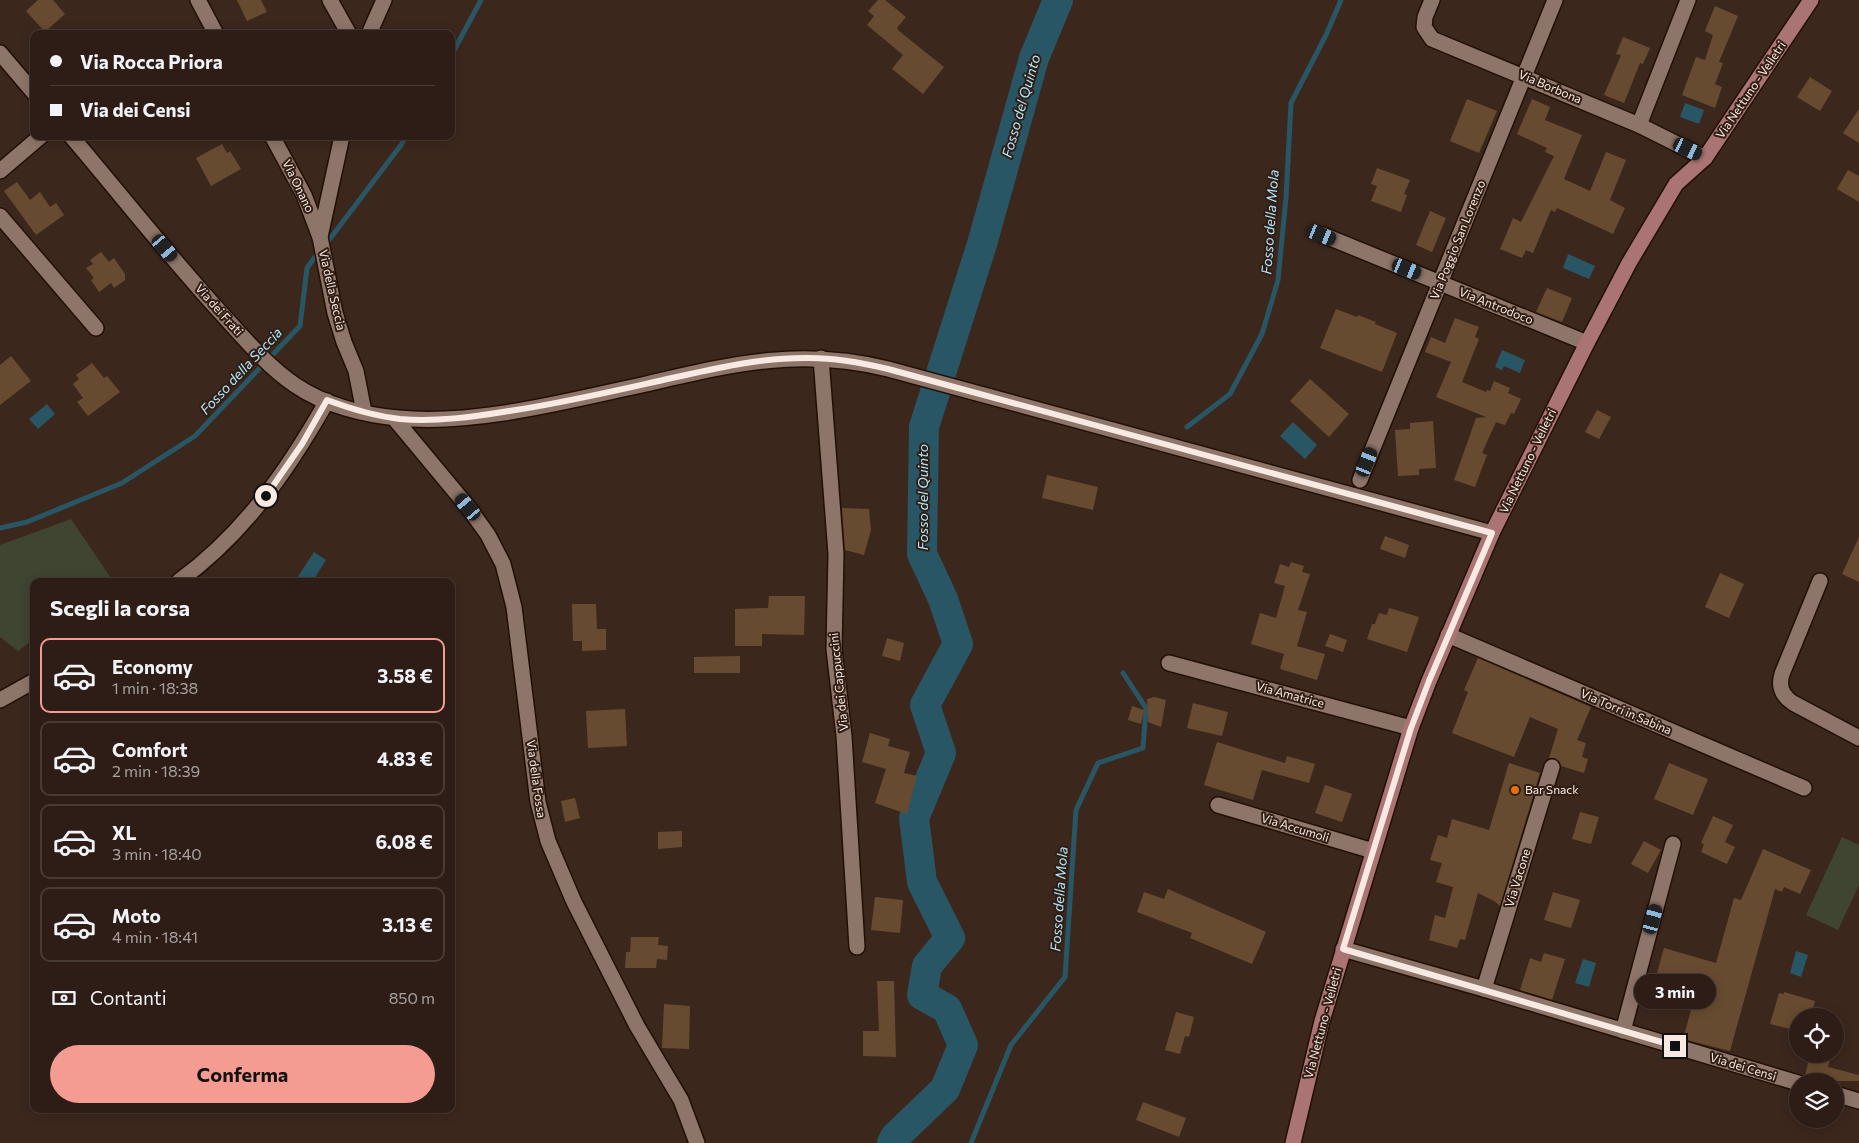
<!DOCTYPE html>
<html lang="it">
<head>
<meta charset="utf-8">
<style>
	body { margin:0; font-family:Commissioner,sans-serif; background:#392a23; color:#f1f3f6; height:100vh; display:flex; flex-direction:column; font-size:19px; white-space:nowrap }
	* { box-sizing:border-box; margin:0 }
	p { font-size:16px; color:#a7a2a1 }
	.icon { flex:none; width:28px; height:28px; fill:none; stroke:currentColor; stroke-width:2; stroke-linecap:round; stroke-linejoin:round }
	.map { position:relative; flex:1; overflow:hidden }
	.details { position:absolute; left:30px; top:578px; width:425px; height:535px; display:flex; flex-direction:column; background:#2d1d16; border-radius:10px; box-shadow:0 2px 12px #0003,0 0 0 1px #483b35 }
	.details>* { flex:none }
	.hud { position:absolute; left:30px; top:30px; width:425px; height:110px; border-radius:10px; box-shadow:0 2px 12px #0003,0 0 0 1px #483b35; display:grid; align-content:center; height:110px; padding:0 20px; background:#2d1d16 }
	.controls { position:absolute; left:1789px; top:1008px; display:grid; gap:10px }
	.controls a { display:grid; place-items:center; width:55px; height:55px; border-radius:50%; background:#2d1d16; box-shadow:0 2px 12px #0003,0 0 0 1px #483b35; font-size:25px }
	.end { position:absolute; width:22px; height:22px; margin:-11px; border:6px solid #f8eae3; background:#111; box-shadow:0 0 0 2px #111 }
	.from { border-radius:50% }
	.bubble { position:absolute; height:35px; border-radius:18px; background:#2d1d16; box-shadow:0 2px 12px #0003,0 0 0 1px #483b35; font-size:16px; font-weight:700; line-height:35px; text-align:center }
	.car { position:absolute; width:15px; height:30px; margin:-15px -8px; border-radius:6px; box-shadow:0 0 4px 1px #0007; background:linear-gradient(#222 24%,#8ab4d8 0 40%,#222 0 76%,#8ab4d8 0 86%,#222 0) }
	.hud b { display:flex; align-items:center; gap:18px; height:48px; font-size:19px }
	.hud b+b { border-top:1px solid #483b35 }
	.hud i { width:12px; height:12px; background:#f1f3f6 }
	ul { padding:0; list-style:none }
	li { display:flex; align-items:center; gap:15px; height:75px; margin:0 10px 8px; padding:0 10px; border:2px solid #483b35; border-radius:10px }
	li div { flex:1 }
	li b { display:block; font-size:19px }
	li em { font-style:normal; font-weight:700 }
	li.selected { border-color:#f59c92 }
	li>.icon { width:45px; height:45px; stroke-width:1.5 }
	h2 { padding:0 20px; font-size:22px; line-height:60px }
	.pay { display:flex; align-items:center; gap:12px; height:55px; padding:0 20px; font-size:19px }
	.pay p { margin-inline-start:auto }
	.primary-button { display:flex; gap:10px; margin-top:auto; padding:10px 20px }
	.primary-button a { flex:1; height:58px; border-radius:30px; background:#f59c92; color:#111; font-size:20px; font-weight:700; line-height:58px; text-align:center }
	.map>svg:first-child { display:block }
	.green { fill:#3f4531 }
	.water { fill:#295664 }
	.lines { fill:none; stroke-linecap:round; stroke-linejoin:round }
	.stream { stroke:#295664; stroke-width:5 }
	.river { stroke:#295664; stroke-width:30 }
	.building { fill:#674b31 }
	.minor-casing { stroke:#220f06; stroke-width:18 }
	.tertiary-casing { stroke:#220f06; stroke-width:18 }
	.secondary-casing { stroke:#220f06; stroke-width:18 }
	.minor { stroke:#8e7569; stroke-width:15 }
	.tertiary { stroke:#8e7569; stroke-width:15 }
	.secondary { stroke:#aa7474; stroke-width:15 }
	.route { stroke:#f8eae3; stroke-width:6 }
	.food-dot { fill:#e8710a; stroke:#311d13; stroke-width:2 }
	.labels { text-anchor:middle; stroke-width:4; stroke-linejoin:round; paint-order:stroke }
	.street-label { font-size:12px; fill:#f8eae3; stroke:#311d13 }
	.poi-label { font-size:12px; fill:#f8eae3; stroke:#311d13; text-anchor:start }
	.water-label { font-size:14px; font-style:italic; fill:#ade9fe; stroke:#311d13 }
</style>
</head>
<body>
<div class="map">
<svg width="1859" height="1143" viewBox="0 0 1859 1143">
	<rect width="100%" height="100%" fill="#3c271d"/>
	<g class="green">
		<polygon points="71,519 113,581 34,581 34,639 18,651 0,637 0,545"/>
		<polygon points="1842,837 1859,845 1859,885 1838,930 1806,915"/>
	</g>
	<g class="water">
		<polygon points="1685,103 1704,110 1699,124 1680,117"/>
		<polygon points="1568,254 1595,266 1589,279 1563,268"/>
		<polygon points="1502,350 1525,360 1520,373 1504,366 1502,370 1495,367"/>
		<polygon points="47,404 55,414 38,429 29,419"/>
		<polygon points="1293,422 1317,445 1305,459 1280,436"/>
		<polygon points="314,552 326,560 313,581 295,581"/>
		<polygon points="1796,951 1808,955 1801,977 1790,973"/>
		<polygon points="1583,959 1596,963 1589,987 1575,983"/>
	</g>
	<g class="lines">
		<g class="stream">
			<polyline points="451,56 481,0"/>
			<polyline points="326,244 401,145 406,136"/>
			<polyline points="1187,427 1230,394 1262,334 1278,280 1286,198 1291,103 1326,35 1341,0"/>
			<polyline points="0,528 27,522 122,483 195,436 300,326 307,268 320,250"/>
			<polyline points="971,1143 1011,1045 1065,977 1076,810 1098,763 1143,748 1146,708 1123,673"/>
		</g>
		<polyline class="river" points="892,1143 895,1137 945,1089 963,1045 947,1009 922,995 927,966 950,938 922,882 914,818 941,753 925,705 958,644 943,599 922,554 924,427 982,244 1034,58 1058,0"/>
	</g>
	<g class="building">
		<polygon points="38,0 53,0 65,14 45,32 26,11"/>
		<polygon points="237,0 261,0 267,12 247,21"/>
		<polygon points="878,0 885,0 906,17 897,28 899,31 944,67 923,94 892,69 903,55 867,25 874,16 868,11"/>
		<polygon points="1715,6 1738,16 1719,62 1723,63 1715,84 1722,87 1715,108 1682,95 1696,57 1705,60 1713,35 1705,31"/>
		<polygon points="1623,37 1650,48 1643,64 1640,63 1624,103 1604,95 1621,55 1616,54"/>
		<polygon points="1810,77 1832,91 1820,111 1797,97"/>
		<polygon points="1467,99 1497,111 1479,153 1450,141"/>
		<polygon points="1532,99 1550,107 1545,120 1582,135 1564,179 1590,191 1606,152 1626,160 1610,200 1625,208 1613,234 1557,208 1555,212 1551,210 1533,253 1526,250 1522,258 1500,249 1513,218 1521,222 1554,156 1545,152 1547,148 1517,134"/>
		<polygon points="1859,109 1859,143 1843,133"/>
		<polygon points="222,144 227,153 230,151 241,169 211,186 196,158"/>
		<polygon points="1377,168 1410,180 1404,194 1407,195 1401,212 1371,201 1377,186 1371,184"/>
		<polygon points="1848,170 1859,176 1859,202 1837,189"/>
		<polygon points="17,182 30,200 40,192 50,207 56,203 64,215 36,235 4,191"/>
		<polygon points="1430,211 1446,218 1432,252 1416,245"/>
		<polygon points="101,252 109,262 114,258 125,274 125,280 114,288 111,283 99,292 91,280 94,278 86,268 93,264 90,260"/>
		<polygon points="1547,288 1572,298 1562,322 1536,312"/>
		<polygon points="1336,309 1357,317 1358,315 1376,322 1375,324 1397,333 1382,372 1320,348"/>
		<polygon points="1455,318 1479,327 1475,337 1479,339 1462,382 1486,392 1487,390 1490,391 1494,381 1510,388 1508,393 1521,399 1514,414 1511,413 1505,425 1496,422 1482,453 1487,455 1475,487 1454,480 1476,418 1486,417 1436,397 1451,362 1425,352 1431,337 1445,343"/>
		<polygon points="11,356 31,381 0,405 0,365"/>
		<polygon points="92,363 104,378 107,376 120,392 88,416 77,402 83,398 73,384 79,379 76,375"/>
		<polygon points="1310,379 1349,414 1329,437 1290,401"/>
		<polygon points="1597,410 1611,417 1599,439 1585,432"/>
		<polygon points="1433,421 1436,468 1419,469 1419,475 1398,476 1395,430 1410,429 1410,423"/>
		<polygon points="1047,475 1098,487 1093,510 1042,498"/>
		<polygon points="842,508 869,509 871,530 864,555 845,550"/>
		<polygon points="1385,536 1409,545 1405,558 1380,549"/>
		<polygon points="1859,537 1859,582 1842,574"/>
		<polygon points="1291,562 1304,566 1302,572 1310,574 1298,610 1307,612 1297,646 1325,654 1317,680 1280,669 1284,654 1251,644 1260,613 1276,618 1285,586 1274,583 1280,564 1289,567"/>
		<polygon points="1720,573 1744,584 1729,618 1705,607"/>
		<polygon points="769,596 805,596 804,635 762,634 762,646 735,646 735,609 768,608"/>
		<polygon points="572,604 596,604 597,629 606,629 606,650 582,651 582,641 573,641"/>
		<polygon points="1389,608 1419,617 1407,652 1367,639 1372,624 1375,624 1379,613 1387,615"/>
		<polygon points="1330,634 1347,640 1343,652 1325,646"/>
		<polygon points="887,638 904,643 900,661 882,656"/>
		<polygon points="740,656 740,673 694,673 694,657"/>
		<polygon points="1478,658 1591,707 1577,740 1586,743 1582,757 1588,759 1584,773 1561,766 1559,761 1555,758 1549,758 1558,729 1530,717 1514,757 1452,733 1468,692 1464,690"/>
		<polygon points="1154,697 1166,700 1161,727 1148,722 1147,699"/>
		<polygon points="1193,703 1228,712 1222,736 1187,728"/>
		<polygon points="1132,706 1144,710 1141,724 1128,720"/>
		<polygon points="625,709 627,746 588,748 586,711"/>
		<polygon points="870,733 890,739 888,746 910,752 904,773 917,776 907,814 875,803 886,769 862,762"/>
		<polygon points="1217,742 1285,763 1287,756 1315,764 1309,783 1262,770 1253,800 1204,785"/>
		<polygon points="1509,763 1540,773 1500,906 1494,901 1478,893 1465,940 1460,939 1457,948 1429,940 1435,915 1445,918 1453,887 1436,882 1442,863 1430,860 1438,835 1447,838 1452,819 1489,830"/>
		<polygon points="1669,763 1708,779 1693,815 1654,799"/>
		<polygon points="1325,785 1352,794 1342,822 1315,813"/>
		<polygon points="575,798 580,818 565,822 561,801"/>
		<polygon points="1580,812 1599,817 1591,844 1572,839"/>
		<polygon points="1713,816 1733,825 1725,842 1735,847 1727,864 1701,852 1704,844 1701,843"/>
		<polygon points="682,831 682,847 658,849 658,832"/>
		<polygon points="1644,841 1661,850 1648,873 1631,864"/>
		<polygon points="1763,849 1811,870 1800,894 1784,887 1782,892 1775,889 1730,1051 1683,1039 1691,1010 1650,998 1664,948 1716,963 1734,898 1741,900"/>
		<polygon points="1168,889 1266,932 1252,964 1190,938 1192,933 1137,912 1144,892 1164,899"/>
		<polygon points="1553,892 1580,900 1571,928 1544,920"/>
		<polygon points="875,897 903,900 900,933 871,930"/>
		<polygon points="631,937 659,937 658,945 668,946 667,960 657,959 656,968 625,968 626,952 630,952"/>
		<polygon points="1544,953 1565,959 1552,1000 1520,990 1530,958 1541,962"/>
		<polygon points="877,981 894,981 896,1057 863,1056 863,1031 879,1031"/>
		<polygon points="1784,992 1815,1001 1811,1016 1798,1016 1798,1031 1770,1024 1779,993 1784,994"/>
		<polygon points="664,1004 690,1006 689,1049 662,1048"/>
		<polygon points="1176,1012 1194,1017 1189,1037 1185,1036 1180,1054 1165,1050"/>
		<polygon points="1810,1054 1830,1059 1828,1067 1859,1075 1859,1081 1824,1081 1805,1076"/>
		<polygon points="1143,1102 1186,1118 1179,1137 1136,1120"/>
	</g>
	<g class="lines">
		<defs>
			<g id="minor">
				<polyline points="198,0 216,34"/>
				<polyline points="330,0 349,34"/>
				<polyline points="1432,0 1425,17 1424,27 1432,39 1639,125 1705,158"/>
				<polyline points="369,34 384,0"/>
				<polyline points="0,53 34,93"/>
				<polyline points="1639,125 1688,0"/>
				<path d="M71 136C121 195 169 256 221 313 244 338 267 366 295 385 324 405 364 415 398 418 475 426 571 400 646 384 732 364 800 347 888 369L1492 533"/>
				<polyline points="272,136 304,195 320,237"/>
				<polyline points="342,136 320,237 335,313 344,342 356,371 364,412"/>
				<polyline points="0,171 41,136"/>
				<polyline points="0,216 96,328"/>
				<polyline points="1323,235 1587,343"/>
				<polyline points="821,358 836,554 834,649 844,736 857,947"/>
				<polyline points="394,418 468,507 488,535 503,564 514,607 538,802 548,841 574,902 637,1026 681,1100 697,1143"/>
				<polyline points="1360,480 1555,0"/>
				<path d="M179 581C244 534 288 470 327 401"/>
				<path d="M1820 581 1782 674C1778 686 1782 696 1793 703L1859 738"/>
				<polyline points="1448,635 1804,788"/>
				<polyline points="1169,663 1411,728"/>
				<polyline points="0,700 34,681"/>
				<polyline points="1218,805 1373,851"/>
				<polyline points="1484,989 1552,767"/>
				<polyline points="1623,1031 1673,844"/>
			</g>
			<g id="tertiary">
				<polyline points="1343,949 1484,989 1798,1083"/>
				<polyline points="1835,1094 1859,1101"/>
			</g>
			<polyline id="secondary" points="1293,1143 1322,1021 1411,728 1429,681 1492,533 1587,343 1629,263 1676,184 1705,158 1811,0"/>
		</defs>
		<use href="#minor" class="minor-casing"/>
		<use href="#tertiary" class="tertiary-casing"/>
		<use href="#secondary" class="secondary-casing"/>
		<use href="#minor" class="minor"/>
		<use href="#tertiary" class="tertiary"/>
		<use href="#secondary" class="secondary"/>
	</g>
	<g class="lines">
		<path class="route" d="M266 496 302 444 327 400C351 409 374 416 400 419 436 422 473 417 509 411 564 403 618 390 672 378 717 368 763 357 810 358 837 358 863 363 888 369L1492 533 1429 681 1411 728 1343 949 1675 1046"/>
	</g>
	<circle class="food-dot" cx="1515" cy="790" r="5"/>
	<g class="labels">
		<g class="street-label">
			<text transform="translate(1550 87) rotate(23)" y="4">Via Borbona</text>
			<text transform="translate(1751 90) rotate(-56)" y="4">Via Nettuno - Velletri</text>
			<text transform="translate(298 186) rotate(64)" y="4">Via Onano</text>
			<text transform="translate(1458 240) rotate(-68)" y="4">Via Poggio San Lorenzo</text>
			<text transform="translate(332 290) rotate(77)" y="4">Via della Seccia</text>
			<text transform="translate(1496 306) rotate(22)" y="4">Via Antrodoco</text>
			<text transform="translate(219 310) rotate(48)" y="4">Via dei Frati</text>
			<text transform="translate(1528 461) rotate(-64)" y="4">Via Nettuno - Velletri</text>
			<text transform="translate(839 682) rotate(-96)" y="4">Via dei Cappuccini</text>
			<text transform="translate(1290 695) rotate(15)" y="4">Via Amatrice</text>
			<text transform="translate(1626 712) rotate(23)" y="4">Via Torri in Sabina</text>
			<text transform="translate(536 779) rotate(82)" y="4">Via della Fossa</text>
			<text transform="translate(1295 828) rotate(17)" y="4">Via Accumoli</text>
			<text transform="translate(1518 878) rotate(-73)" y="4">Via Vacone</text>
			<text transform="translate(1323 1023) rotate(-75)" y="4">Via Nettuno - Velletri</text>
			<text transform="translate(1743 1067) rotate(17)" y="4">Via dei Censi</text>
		</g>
		<g class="poi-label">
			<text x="1525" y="794">Bar Snack</text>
		</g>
		<g class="water-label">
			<text transform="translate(1021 106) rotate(-74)" y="5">Fosso del Quinto</text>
			<text transform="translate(1270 222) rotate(-86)" y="5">Fosso della Mola</text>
			<text transform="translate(241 371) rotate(-47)" y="5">Fosso della Seccia</text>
			<text transform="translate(923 497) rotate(-90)" y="5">Fosso del Quinto</text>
			<text transform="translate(1059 899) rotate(-86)" y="5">Fosso della Mola</text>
		</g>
	</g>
</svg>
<div class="controls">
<a><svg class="icon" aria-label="locate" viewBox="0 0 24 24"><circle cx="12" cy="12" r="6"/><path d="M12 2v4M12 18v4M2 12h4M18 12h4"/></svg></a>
<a><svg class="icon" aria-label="layers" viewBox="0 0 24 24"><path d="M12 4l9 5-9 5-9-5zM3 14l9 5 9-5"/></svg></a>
</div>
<i class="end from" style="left:266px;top:496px"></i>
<i class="end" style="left:1675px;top:1046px"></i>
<div class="bubble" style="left:1634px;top:974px;width:82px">3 min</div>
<i class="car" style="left:1688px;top:149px;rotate:116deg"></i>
<i class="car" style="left:1322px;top:235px;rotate:112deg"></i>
<i class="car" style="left:165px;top:248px;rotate:140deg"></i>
<i class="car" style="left:1407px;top:269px;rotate:112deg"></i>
<i class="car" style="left:1367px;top:462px;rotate:22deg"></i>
<i class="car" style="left:468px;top:507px;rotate:320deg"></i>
<i class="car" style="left:1653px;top:919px;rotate:15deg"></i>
<div class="hud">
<b><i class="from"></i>Via Rocca Priora</b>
<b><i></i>Via dei Censi</b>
</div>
<section class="details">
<h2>Scegli la corsa</h2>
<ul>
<li class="selected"><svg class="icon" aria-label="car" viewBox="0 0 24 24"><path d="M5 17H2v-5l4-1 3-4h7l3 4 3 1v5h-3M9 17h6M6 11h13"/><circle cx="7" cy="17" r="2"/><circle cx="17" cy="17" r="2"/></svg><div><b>Economy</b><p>1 min · 18:38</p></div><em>3.58 €</em></li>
<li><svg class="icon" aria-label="car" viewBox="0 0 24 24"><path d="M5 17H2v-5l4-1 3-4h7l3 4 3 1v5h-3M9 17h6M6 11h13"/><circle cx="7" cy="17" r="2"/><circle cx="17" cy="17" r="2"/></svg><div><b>Comfort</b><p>2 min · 18:39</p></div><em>4.83 €</em></li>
<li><svg class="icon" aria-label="car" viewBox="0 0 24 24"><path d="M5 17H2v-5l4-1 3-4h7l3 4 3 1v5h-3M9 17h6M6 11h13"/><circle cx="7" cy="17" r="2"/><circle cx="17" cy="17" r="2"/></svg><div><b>XL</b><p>3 min · 18:40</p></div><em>6.08 €</em></li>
<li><svg class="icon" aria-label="car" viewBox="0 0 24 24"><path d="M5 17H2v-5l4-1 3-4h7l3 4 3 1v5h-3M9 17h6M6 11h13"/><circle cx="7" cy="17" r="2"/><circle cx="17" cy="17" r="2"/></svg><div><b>Moto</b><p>4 min · 18:41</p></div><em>3.13 €</em></li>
</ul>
<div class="pay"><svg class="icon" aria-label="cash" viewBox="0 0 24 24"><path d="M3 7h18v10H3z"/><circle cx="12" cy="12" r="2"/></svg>Contanti<p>850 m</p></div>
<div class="primary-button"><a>Conferma</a></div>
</section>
</div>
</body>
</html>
